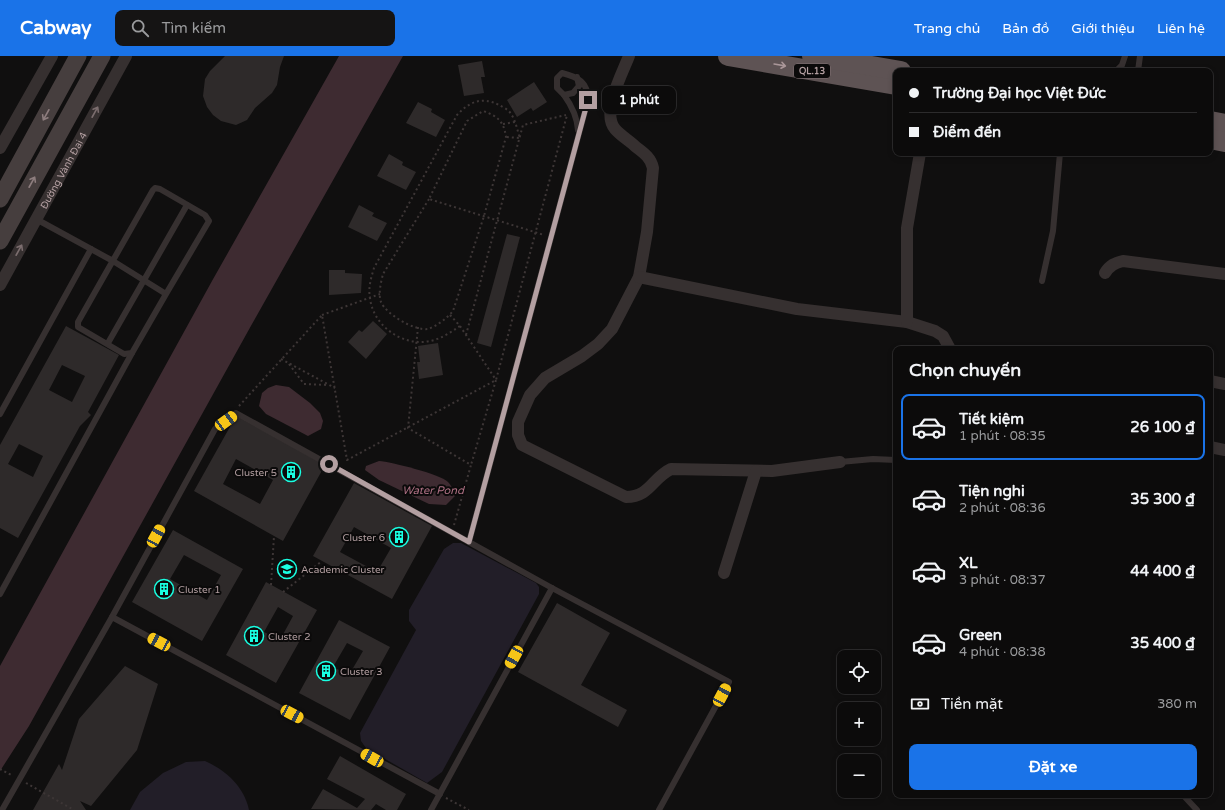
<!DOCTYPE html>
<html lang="vi">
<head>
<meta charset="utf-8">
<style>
	body { margin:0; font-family:"Varela Round",sans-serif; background:#151414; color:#f1f3f6; height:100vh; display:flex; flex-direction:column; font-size:15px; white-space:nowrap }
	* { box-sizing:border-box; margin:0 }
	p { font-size:13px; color:#9a9b9d }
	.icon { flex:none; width:22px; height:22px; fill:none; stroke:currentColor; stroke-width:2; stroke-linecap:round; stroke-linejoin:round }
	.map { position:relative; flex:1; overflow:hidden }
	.side { position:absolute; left:893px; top:290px; width:320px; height:452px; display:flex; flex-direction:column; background:#0c0b0b; border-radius:8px; box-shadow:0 2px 6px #0003,0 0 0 1px #2c2b2c }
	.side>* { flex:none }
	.banner { position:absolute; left:893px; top:12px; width:320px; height:88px; border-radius:8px; box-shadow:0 2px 6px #0003,0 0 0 1px #2c2b2c; display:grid; align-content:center; height:88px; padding:0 16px; background:#0c0b0b }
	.controls { position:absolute; left:837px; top:594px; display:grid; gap:8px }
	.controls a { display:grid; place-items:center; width:44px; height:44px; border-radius:8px; background:#0c0b0b; box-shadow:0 2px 6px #0003,0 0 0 1px #2c2b2c; font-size:20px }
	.end { position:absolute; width:18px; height:18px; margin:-9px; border:5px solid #b39fa1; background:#111; box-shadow:0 0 0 2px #111 }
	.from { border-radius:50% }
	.bubble { position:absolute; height:28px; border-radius:8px; background:#0c0b0b; box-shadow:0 2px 6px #0003,0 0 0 1px #2c2b2c; font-size:13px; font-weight:700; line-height:28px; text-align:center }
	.car { position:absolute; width:12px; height:24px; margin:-12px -6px; border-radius:5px; box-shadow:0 0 3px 1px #0007; background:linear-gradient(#f5c518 24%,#345 0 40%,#f5c518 0 76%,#345 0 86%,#f5c518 0) }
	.banner b { display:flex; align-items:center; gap:14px; height:38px; font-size:15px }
	.banner b+b { border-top:1px solid #2c2b2c }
	.banner i { width:10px; height:10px; background:#f1f3f6 }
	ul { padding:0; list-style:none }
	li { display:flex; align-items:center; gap:12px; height:66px; margin:0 8px 6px; padding:0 8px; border:2px solid transparent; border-radius:8px }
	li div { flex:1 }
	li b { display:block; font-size:15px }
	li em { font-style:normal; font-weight:700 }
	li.selected { border-color:#1a73e8 }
	li>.icon { width:36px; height:36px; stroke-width:1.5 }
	h2 { padding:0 16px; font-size:18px; line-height:48px }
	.pay { display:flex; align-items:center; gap:10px; height:44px; padding:0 16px; font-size:15px }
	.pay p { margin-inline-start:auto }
	.button { display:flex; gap:8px; margin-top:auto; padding:8px 16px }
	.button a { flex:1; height:46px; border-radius:8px; background:#1a73e8; color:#fff; font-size:16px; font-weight:700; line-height:46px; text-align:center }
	header { display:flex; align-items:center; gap:24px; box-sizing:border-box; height:56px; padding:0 20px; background:#1a73e8; color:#fff }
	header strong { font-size:19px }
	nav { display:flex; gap:22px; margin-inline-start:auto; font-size:14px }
	.search { width:280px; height:36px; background:#151414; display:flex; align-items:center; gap:10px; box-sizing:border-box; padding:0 14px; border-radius:8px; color:#9a9b9d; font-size:15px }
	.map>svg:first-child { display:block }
	.green { fill:#221e28 }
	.water { fill:#3e2b31 }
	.building { fill:#2e2a2a; fill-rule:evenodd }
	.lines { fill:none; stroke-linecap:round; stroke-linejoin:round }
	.path { stroke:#3d3636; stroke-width:2; stroke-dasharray:2 3; stroke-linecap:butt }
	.service { stroke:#363030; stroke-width:6 }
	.minor { stroke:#363030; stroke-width:12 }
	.secondary { stroke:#463e3e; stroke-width:17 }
	.trunk { stroke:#5e5354; stroke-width:20 }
	.oneway { stroke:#aa9799 }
	.oneway2 { stroke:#7b6d6e }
	.oneway3 { stroke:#8d7d7e }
	.route { stroke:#b39fa1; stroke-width:5 }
	.labels { text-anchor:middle; stroke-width:4; stroke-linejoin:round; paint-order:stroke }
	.shield { fill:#0b0a0a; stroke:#817274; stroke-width:1 }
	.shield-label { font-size:9px; font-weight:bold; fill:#b39fa1 }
	.street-label { font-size:10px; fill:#b39fa1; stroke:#0b0a0a }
	.poi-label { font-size:10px; fill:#b39fa1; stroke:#0b0a0a; text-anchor:start }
	.water-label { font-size:11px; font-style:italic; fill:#b17286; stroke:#0b0a0a }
</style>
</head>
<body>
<header>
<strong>Cabway</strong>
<div class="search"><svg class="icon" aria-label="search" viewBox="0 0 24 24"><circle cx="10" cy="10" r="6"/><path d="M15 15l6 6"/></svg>Tìm kiếm</div>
<nav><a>Trang chủ</a><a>Bản đồ</a><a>Giới thiệu</a><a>Liên hệ</a></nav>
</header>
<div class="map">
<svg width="1225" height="754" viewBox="0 0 1225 754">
	<rect width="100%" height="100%" fill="#100f0f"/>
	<g class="green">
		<polygon points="453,487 461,487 536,527 539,531 539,538 442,716 427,727 366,692 361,685 360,677 416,574 409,565 409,554 444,493"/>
		<path d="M205 705C225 714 244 730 249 754H130L140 736 163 717 186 706Z"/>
	</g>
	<g class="water">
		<polygon points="339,0 403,0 252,268 29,670 0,715 0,610 212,225"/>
		<polygon points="276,329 289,331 310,347 320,357 323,365 321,373 308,380 266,358 259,350 262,337 268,332"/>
		<path d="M379 405C391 406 440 418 448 426 451 429 454 435 456 439L446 449 429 448 379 424 365 414 366 410Z"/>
	</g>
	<g class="building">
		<polygon points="225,0 284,0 280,11 277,29 272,37 255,52 247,64 236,69 221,65 213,59 207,51 203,40 205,23 210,15"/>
		<polygon points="482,5 485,21 481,21 484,37 464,40 458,9"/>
		<polygon points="534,26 547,46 533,55 531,52 517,61 507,44"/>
		<polygon points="418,46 432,53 431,56 445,64 436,81 406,67"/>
		<polygon points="389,98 403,106 402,109 416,116 406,134 377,120"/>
		<polygon points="359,149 374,157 372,160 387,167 377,185 348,171"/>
		<polygon points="507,178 520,181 491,291 477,287"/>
		<polygon points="329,214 345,214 345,217 362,218 361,237 329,239"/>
		<polygon points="373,265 387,278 366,303 348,286 359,274 362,276"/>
		<path d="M66 270 119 299 88 356 91 359 80 370 18 482 0 472V389ZM62 309 85 320 72 346 49 334ZM19 388 43 400 33 421 8 408Z"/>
		<polygon points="438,287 443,319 419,323 417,306 420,306 418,290"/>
		<path d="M236 360 325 409 283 485 194 435ZM236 403 273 424 260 448 223 428Z"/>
		<path d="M354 427 432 470 392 543 313 500ZM354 471 391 492 377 516 340 496Z"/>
		<path d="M173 474 243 513 202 585 132 546ZM184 499 221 519 207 544 170 523Z"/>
		<path d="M266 526 317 554 276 627 226 599ZM278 551 293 560 280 584 264 576Z"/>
		<polygon points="557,547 610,577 581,629 627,654 618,671 518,616"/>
		<path d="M339 564 390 591 350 664 299 637ZM347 587 363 595 349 619 333 611Z"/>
		<polygon points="125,610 158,628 137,694 91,750 80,745 86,754 33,754 59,708 62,714 79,663"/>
		<polygon points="340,700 406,738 397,754 386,754 376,748 371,754 311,753 323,733 357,752 365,743 327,723"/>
	</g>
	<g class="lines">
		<g class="path">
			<polyline points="503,68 515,66"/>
			<path d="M429 143 383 218C381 226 378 238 381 246 386 258 414 275 428 273 437 270 447 262 453 255L484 160 506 81C504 66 498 60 483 55L467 65 429 143C467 155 506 167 544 179"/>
			<polyline points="322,259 380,238"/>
			<path d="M450 259 460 270C451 276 441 283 430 285 403 291 373 270 370 242 368 232 371 222 374 212L457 59C469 46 482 40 499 49 503 51 509 54 511 58 516 65 517 74 520 82L506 81"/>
			<polyline points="460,270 496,324 471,409"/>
			<polyline points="418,271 408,372 471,409 454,469"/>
			<polyline points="466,279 523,69 566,59"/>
			<polyline points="281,303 335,332"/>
			<polyline points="289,308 304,328 328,329"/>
			<polyline points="239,350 322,259 347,404 496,324 567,59"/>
			<polyline points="271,529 274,480"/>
			<polyline points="283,536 322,505"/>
			<polyline points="0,713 13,720"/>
			<polyline points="26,727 74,754"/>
			<polyline points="446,742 469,754"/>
		</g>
		<g class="service">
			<polyline points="1116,15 1122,9 1125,0"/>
			<polyline points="1138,15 1140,0"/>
			<path d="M564 39C572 50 577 60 578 74"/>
			<polyline points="36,163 113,205 166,238 209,165 205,159 160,133 155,132 153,134 78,266 78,271 124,298 132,297 166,238"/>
			<polyline points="1042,225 1053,175 1060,97"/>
			<polyline points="108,287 187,149"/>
			<polyline points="0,358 91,193"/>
			<polyline points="840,406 873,403 896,404"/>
			<path d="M469 486 588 44C588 26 578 21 562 17L557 22V32L564 39 573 37 579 30 577 21"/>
			<polyline points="0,538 132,297"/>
			<polyline points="112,561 215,373 236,357 552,532 729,626 659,754"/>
			<polyline points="1183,739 1197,754"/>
			<polyline points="2,754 112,561 440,738"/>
			<polyline points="431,754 552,532"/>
		</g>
		<g class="minor">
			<path d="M629 0C622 18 601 57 615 73 621 80 630 85 636 91 644 97 651 102 653 112L647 176 639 221 612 273 598 288 582 300 545 322 530 339 518 366V379L522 389 626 441C650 441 652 422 671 413L772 415 840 406"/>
			<polyline points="0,92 52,0"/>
			<path d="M1105 217C1110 209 1115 207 1123 205L1225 218"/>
			<polyline points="639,221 797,253 907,266 935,275 943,280 950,293"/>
			<path id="s1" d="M0 229 126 0"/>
			<polyline points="907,266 907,172 920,97"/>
			<polyline points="1210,325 1225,328"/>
			<polyline points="1210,391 1225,394"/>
			<polyline points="724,517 756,415"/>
		</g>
		<g class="secondary">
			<polyline points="0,143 78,0"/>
			<polyline points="0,185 102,0"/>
		</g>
		<g class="trunk">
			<polyline points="728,0 896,29"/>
			<polyline points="812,0 901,15"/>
			<polyline points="1210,65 1225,68"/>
			<polyline points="1210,83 1225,86"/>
		</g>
	</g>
	<defs><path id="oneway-shaft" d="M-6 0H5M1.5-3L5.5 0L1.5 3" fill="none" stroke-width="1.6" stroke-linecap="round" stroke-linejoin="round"/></defs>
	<use class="oneway" href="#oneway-shaft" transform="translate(780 9) rotate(10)"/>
	<g class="oneway2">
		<use href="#oneway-shaft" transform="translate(95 56) rotate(-61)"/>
		<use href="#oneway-shaft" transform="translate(19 194) rotate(-61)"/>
	</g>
	<g class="oneway3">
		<use href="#oneway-shaft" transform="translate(46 59) rotate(119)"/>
		<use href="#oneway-shaft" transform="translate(32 126) rotate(-61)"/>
	</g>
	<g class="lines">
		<polyline class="route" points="329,408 469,486 588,44"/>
	</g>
	<defs>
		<symbol id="building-ring" viewBox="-11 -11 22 22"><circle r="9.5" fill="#0b0a0a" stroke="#19ffe2" stroke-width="1.5"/><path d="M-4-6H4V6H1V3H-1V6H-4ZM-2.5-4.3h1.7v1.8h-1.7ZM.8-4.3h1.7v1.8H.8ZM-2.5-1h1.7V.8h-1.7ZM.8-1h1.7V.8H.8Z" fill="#19ffe2"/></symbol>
		<symbol id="university-ring" viewBox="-11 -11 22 22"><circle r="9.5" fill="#0b0a0a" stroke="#19ffe2" stroke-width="1.5"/><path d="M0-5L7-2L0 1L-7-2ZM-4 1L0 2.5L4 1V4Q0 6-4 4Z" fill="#19ffe2"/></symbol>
	</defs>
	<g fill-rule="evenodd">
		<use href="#building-ring" x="280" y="405" width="22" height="22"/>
		<use href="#building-ring" x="388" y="470" width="22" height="22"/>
		<use href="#university-ring" x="276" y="502" width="22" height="22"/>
		<use href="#building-ring" x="153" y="522" width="22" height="22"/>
		<use href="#building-ring" x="243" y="569" width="22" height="22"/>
		<use href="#building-ring" x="315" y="604" width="22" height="22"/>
	</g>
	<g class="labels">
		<rect class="shield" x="794" y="8" width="36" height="14" rx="3"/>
		<g class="shield-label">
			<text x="812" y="18">QL.13</text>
		</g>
		<g class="street-label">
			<text dy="4" stroke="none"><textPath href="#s1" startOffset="131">Đường Vành Đai 4</textPath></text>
		</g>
		<g class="poi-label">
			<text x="277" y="420" text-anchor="end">Cluster 5</text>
			<text x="385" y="485" text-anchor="end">Cluster 6</text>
			<text x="301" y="517">Academic Cluster</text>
			<text x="178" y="537">Cluster 1</text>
			<text x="268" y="584">Cluster 2</text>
			<text x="340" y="619">Cluster 3</text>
		</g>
		<g class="water-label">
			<text x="433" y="438">Water Pond</text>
		</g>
	</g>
</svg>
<div class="controls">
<a><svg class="icon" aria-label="locate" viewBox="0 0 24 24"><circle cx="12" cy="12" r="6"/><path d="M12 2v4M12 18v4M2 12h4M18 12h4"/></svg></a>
<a>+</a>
<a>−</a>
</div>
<i class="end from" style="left:329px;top:408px"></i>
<i class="end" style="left:588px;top:44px"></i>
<div class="bubble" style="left:602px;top:30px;width:74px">1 phút</div>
<i class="car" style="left:226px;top:365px;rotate:54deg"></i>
<i class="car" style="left:156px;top:480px;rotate:29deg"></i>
<i class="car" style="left:159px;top:586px;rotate:298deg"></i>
<i class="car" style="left:514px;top:601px;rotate:209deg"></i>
<i class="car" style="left:722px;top:639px;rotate:28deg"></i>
<i class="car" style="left:292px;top:658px;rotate:118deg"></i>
<i class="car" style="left:372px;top:702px;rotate:299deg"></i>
<div class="banner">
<b><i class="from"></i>Trường Đại học Việt Đức</b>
<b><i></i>Điểm đến</b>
</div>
<section class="side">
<h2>Chọn chuyến</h2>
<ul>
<li class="selected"><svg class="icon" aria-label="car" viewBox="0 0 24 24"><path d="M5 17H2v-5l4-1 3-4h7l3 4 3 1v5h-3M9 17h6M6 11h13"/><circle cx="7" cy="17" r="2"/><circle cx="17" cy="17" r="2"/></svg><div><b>Tiết kiệm</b><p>1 phút · 08:35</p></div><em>26 100 ₫</em></li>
<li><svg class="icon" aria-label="car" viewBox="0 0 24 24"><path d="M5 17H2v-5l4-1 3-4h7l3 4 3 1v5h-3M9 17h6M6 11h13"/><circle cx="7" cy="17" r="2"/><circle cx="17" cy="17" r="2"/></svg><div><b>Tiện nghi</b><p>2 phút · 08:36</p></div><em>35 300 ₫</em></li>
<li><svg class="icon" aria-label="car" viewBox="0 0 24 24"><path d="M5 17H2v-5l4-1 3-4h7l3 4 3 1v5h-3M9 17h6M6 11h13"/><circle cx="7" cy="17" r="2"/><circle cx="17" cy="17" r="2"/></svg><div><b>XL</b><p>3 phút · 08:37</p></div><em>44 400 ₫</em></li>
<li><svg class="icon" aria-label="car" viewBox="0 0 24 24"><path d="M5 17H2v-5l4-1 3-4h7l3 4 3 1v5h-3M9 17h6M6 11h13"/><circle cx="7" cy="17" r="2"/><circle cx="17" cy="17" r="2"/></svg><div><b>Green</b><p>4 phút · 08:38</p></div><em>35 400 ₫</em></li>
</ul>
<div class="pay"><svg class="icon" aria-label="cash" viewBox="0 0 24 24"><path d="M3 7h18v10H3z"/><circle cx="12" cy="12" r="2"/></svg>Tiền mặt<p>380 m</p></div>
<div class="button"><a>Đặt xe</a></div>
</section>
</div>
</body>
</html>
